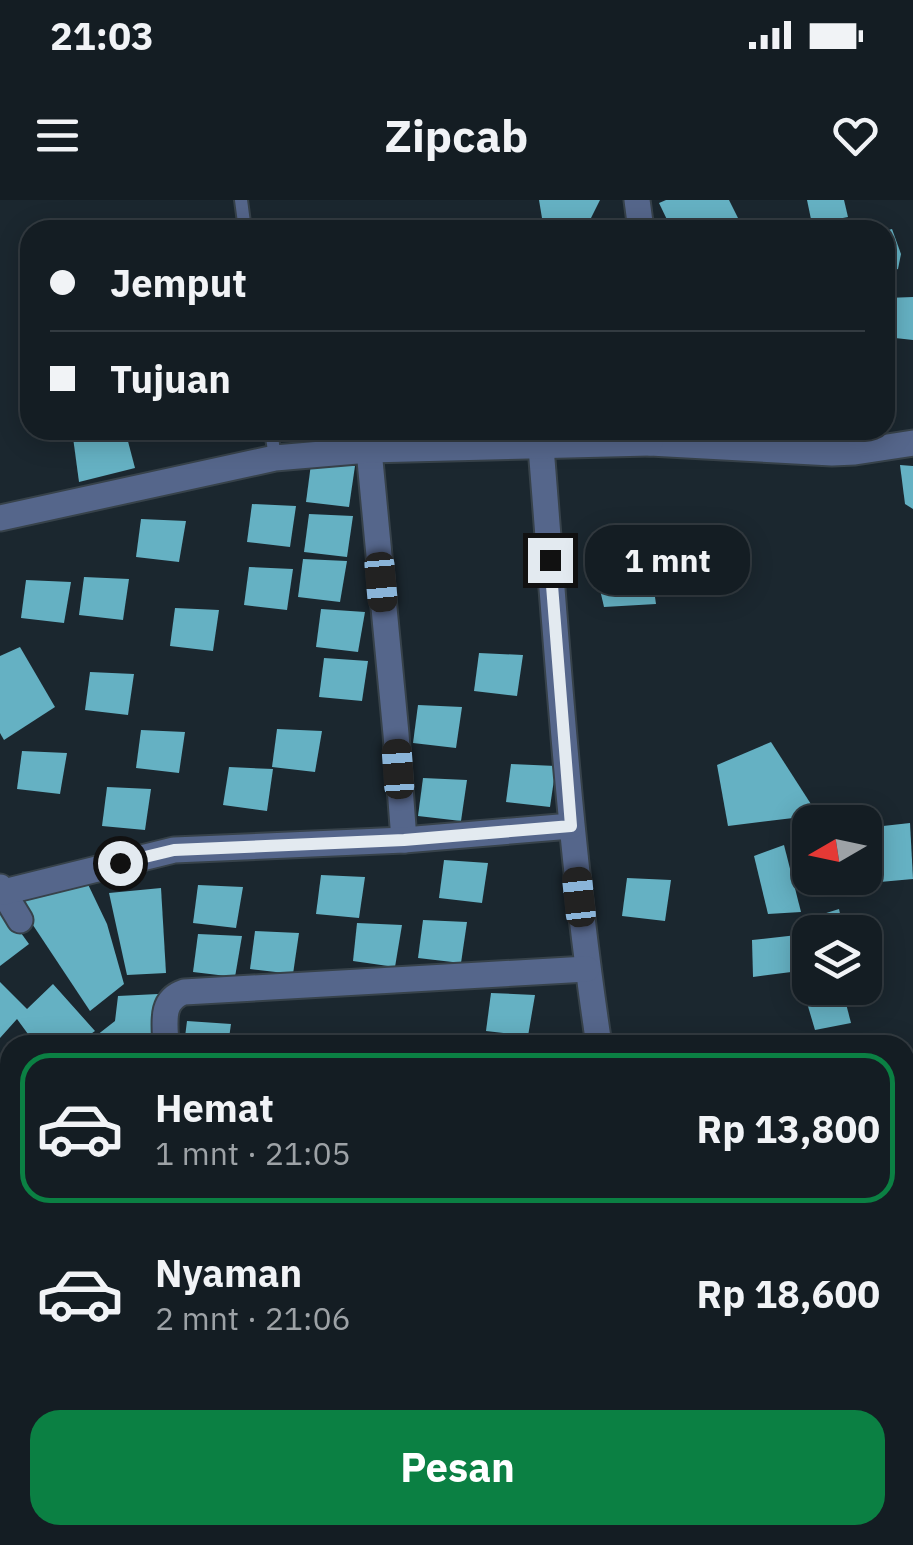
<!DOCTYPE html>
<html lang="id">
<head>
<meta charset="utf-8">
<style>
	body { margin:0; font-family:"IBM Plex Sans",sans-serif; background:#212a30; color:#f1f3f6; height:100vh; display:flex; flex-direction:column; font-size:38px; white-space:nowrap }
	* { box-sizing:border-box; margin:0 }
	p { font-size:32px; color:#9da2a6 }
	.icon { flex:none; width:55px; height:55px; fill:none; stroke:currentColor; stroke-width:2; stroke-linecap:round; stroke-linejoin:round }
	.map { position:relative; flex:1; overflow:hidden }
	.drawer { position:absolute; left:0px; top:835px; width:915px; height:510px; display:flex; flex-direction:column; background:#141d23; border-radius:30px 30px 0 0; box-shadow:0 5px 25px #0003,0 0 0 2px #333b41 }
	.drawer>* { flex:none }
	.guide { position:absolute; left:20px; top:20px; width:875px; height:220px; border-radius:30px; box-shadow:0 5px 25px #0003,0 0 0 2px #333b41; display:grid; align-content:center; height:220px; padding:0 30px; background:#141d23 }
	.needle { width:65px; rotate:261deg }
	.buttons { position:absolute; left:792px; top:605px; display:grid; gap:20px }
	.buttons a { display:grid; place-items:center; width:90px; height:90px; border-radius:20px; background:#141d23; box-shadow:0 5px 25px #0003,0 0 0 2px #333b41; font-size:50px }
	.end { position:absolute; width:45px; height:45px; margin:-22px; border:12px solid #e3eaf0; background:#111; box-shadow:0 0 0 5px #111 }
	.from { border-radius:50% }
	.bubble { position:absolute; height:70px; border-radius:30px; background:#141d23; box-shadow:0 5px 25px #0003,0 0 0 2px #333b41; font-size:32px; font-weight:700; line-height:70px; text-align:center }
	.car { position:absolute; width:30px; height:60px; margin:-30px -15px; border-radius:12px; box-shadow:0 0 8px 2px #0007; background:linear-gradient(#222 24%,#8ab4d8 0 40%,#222 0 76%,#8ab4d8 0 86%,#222 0) }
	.guide b { display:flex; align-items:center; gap:35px; height:95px; font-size:38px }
	.guide b+b { border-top:2px solid #333b41 }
	.guide i { width:25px; height:25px; background:#f1f3f6 }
	ul { padding:18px 0 0; list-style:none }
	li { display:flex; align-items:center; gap:30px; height:150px; margin:0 20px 15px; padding:0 10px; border:5px solid transparent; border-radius:30px }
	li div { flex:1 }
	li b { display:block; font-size:38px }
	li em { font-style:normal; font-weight:700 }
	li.selected { border-color:#0b8043 }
	li>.icon { width:90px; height:90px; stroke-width:1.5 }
	.action { display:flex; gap:20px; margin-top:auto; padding:20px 30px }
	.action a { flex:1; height:115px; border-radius:30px; background:#0b8043; color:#fff; font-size:40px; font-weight:700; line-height:115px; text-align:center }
	.status { display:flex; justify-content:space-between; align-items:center; height:70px; padding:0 50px; background:#141d23; direction:ltr }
	.status svg { height:28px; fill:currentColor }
	header { display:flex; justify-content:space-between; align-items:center; height:130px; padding:0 30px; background:#141d23; font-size:45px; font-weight:700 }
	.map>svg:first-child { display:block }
	.building { fill:#65b1c3 }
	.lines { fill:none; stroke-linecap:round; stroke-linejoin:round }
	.service-casing { stroke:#37424a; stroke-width:16 }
	.minor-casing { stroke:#37424a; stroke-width:29 }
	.path { stroke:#838d94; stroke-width:5; stroke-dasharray:10 5; stroke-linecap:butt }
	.service { stroke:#55668b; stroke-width:12 }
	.minor { stroke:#55668b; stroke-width:25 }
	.route { stroke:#e3eaf0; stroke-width:12 }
</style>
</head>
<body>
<div class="status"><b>21:03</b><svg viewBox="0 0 49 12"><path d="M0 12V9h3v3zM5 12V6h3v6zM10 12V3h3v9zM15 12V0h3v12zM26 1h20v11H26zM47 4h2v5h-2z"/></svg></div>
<header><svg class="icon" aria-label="menu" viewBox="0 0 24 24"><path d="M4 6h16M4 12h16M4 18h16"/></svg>Zipcab<svg class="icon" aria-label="heart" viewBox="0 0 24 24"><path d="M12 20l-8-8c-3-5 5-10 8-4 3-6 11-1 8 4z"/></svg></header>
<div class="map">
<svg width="913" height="1345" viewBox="0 0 913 1345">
	<rect width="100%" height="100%" fill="#1b272f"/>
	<g class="building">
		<polygon points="539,0 600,0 585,30 544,30"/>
		<polygon points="666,0 729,0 740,22 723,30 672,30 659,3"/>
		<polygon points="807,0 844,0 848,17 812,24"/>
		<polygon points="892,29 901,54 898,69 885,73 885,31"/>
		<polygon points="913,97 913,140 895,138 886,98"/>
		<polygon points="72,230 125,230 135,268 79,282"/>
		<polygon points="845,230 872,230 872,231 847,238"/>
		<polygon points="311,264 355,266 349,307 306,302"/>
		<polygon points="900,265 913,266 913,309 905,304"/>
		<polygon points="252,304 296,306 290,347 247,342"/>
		<polygon points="309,314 353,316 347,357 304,352"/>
		<polygon points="141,319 186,321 179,362 136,357"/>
		<polygon points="303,359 347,361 340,402 298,397"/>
		<polygon points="650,362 656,404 604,407 595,368"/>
		<polygon points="249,367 293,369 287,410 244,405"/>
		<polygon points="84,377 129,379 123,420 79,415"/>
		<polygon points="26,380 71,382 64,423 21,418"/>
		<polygon points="175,408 219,410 213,451 170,446"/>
		<polygon points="321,409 365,412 358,452 316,447"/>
		<polygon points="20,447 55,507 4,540 0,533 0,456"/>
		<polygon points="479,453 523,455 517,496 474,491"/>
		<polygon points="324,458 368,461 362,501 319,497"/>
		<polygon points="90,472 134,474 128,515 85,510"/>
		<polygon points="418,505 462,507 456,548 413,543"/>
		<polygon points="277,529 322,531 315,572 272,567"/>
		<polygon points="141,530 185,532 179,573 136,568"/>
		<polygon points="771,542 818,615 728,626 717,565"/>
		<polygon points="22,551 67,553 60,594 17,589"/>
		<polygon points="511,564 556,566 550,607 506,602"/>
		<polygon points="229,567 273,569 267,611 223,605"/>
		<polygon points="423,578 467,580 461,621 418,616"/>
		<polygon points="107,587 151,589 145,630 102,626"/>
		<polygon points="910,623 913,679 869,683 865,628"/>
		<polygon points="784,645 801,712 768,714 754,656"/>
		<polygon points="444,660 488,663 482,703 439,698"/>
		<polygon points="321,675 365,677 359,718 316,714"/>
		<polygon points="84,676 107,724 124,784 90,811 15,698"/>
		<polygon points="627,678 671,680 665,721 622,716"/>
		<polygon points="814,678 841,678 844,691 816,688"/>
		<polygon points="198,685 243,687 236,728 193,723"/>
		<polygon points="161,688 166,773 127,775 109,693"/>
		<polygon points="839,709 844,732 810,732 810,744 808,744 804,720"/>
		<polygon points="5,711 29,744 0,766 0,715"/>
		<polygon points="423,720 467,722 461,763 418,758"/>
		<polygon points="357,723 402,725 395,767 353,761"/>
		<polygon points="255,731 299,733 293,774 250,769"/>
		<polygon points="198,734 242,736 235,777 193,772"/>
		<polygon points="797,735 799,771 753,777 752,740"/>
		<polygon points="0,782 27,809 53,784 95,831 75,845 36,845 17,819 0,838"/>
		<polygon points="842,788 851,823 815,830 807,803"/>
		<polygon points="491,793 535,795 528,836 486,831"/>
		<polygon points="158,794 160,845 95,845 92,839 115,821 118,796"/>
		<polygon points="187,821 231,824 228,845 184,845"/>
		<polygon points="693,835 695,845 638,845 638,841"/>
		<polygon points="10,1054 10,1113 0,1115 0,1056"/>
		<polygon points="24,1335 117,1335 118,1341 85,1345 25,1345"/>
		<polygon points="847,1335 892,1335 893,1340 865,1345 849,1345"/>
	</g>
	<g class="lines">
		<defs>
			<g id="service">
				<polyline points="241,0 245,30"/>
				<polyline points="271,230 275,258"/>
			</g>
			<g id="minor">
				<polyline points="637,0 641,30"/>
				<polyline points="650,243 832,253 855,252 913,243"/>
				<path d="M541 247C557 446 569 647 599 845"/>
				<polyline points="369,250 396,534 404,640"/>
				<polyline points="0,318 275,258 369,250 650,243 651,230"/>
				<polyline points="0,687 20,720"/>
				<polyline points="4,692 174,650 404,640 571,626"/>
				<path d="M166 845C165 823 160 800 184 792L587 769"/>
				<polyline points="905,899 913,898"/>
				<polyline points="0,1259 10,1256"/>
				<polyline points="674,1335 676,1345"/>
			</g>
		</defs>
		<use href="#service" class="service-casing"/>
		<use href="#minor" class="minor-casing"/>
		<polyline class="path" points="0,928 10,944"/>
		<use href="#service" class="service"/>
		<use href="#minor" class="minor"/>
	</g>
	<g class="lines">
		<polyline class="route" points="120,663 174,650 404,640 571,626 550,360"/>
	</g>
</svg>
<div class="buttons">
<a><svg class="needle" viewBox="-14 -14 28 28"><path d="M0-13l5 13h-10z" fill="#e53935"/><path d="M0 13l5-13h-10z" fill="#9da2a6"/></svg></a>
<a><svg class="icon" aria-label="layers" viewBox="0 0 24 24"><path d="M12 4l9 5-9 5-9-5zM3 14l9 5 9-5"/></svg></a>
</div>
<i class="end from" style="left:120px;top:663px"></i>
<i class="end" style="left:550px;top:360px"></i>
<div class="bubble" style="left:585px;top:325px;width:165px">1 mnt</div>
<i class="car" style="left:381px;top:382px;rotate:175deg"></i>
<i class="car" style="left:398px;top:569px;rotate:356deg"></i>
<i class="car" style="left:579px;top:697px;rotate:354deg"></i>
<div class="guide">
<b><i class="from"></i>Jemput</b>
<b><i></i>Tujuan</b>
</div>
<section class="drawer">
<ul>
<li class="selected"><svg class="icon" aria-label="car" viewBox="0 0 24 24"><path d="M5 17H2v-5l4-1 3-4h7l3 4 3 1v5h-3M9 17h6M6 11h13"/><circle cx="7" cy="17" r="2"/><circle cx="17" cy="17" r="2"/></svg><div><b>Hemat</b><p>1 mnt · 21:05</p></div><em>Rp 13,800</em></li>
<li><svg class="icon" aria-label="car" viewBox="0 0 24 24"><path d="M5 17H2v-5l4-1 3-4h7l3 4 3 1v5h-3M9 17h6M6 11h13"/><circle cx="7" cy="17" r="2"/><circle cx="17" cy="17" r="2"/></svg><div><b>Nyaman</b><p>2 mnt · 21:06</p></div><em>Rp 18,600</em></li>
</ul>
<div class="action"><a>Pesan</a></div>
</section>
</div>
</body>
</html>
